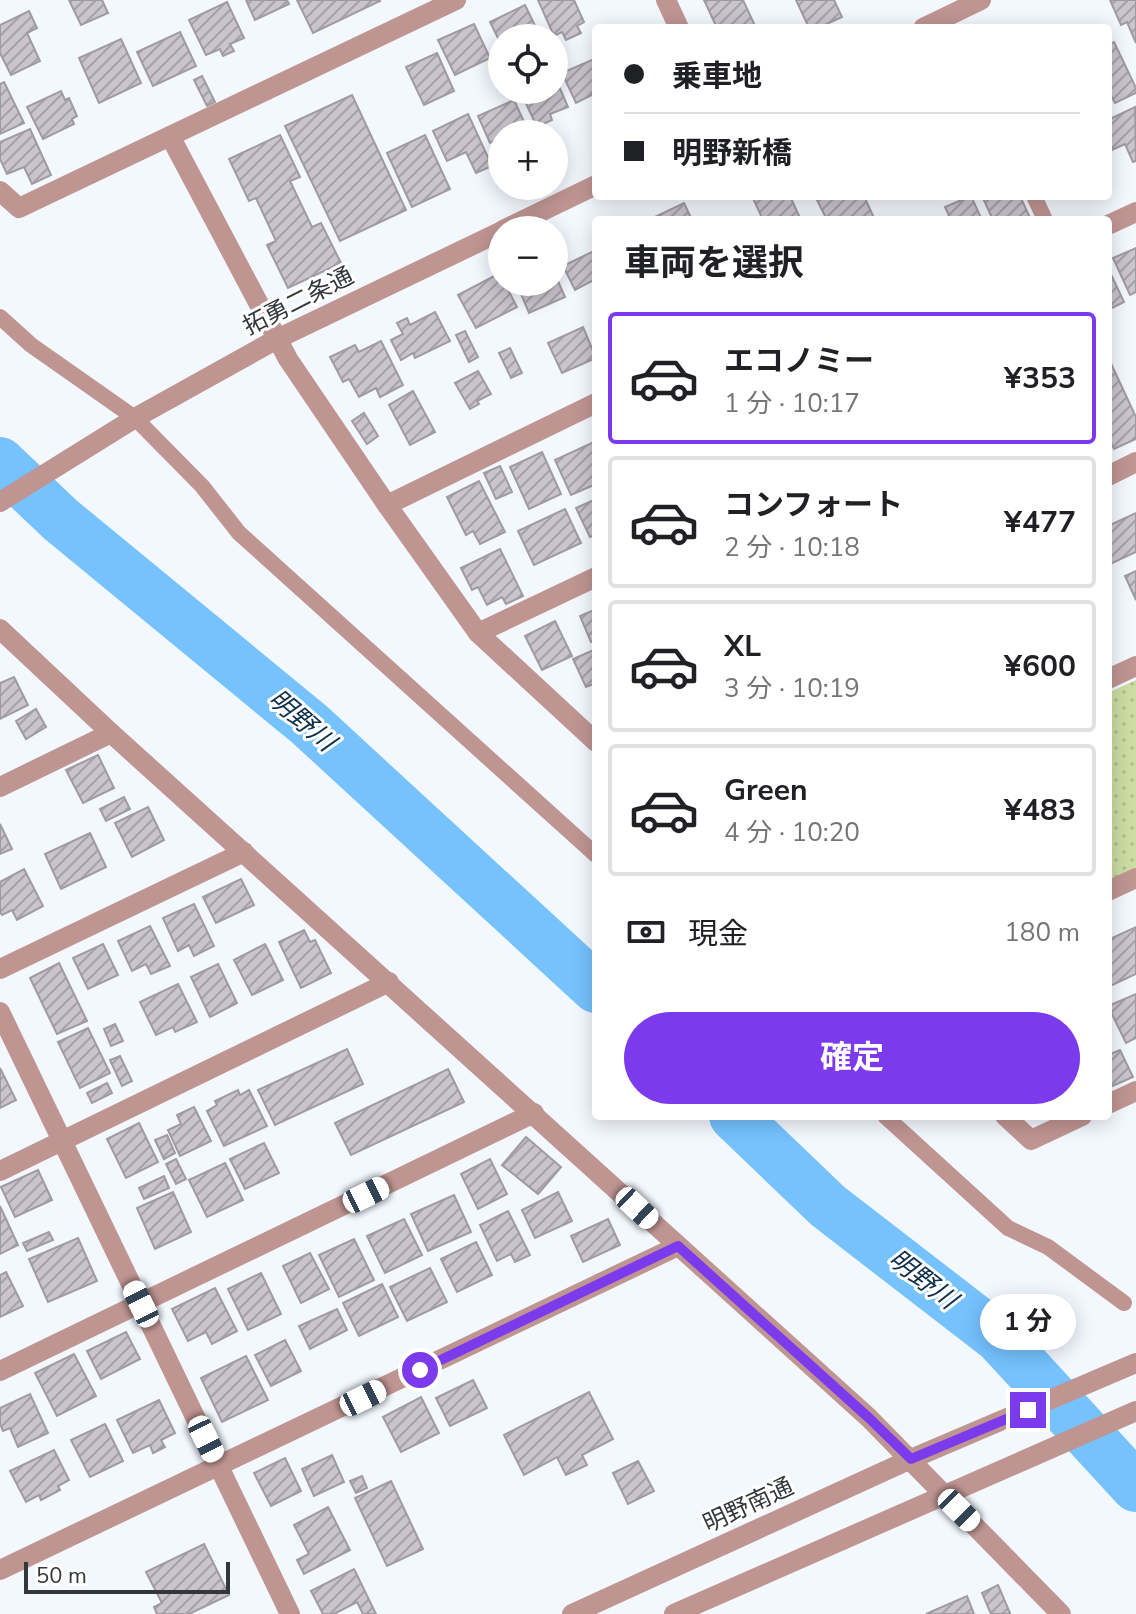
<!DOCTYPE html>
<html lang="ja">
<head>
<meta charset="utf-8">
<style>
	body { margin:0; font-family:"Nunito Sans","Noto Sans JP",sans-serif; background:#f2f2f2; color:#202124; height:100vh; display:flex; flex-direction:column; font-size:30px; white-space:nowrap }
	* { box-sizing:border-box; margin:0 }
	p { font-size:26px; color:#757577 }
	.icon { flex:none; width:44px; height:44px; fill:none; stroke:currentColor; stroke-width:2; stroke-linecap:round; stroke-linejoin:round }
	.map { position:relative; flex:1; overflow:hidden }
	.side { position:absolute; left:592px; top:216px; width:520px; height:904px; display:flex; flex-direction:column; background:#fff; border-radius:8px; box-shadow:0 4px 20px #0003 }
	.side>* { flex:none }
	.banner { position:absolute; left:592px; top:24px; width:520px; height:176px; border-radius:8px; box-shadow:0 4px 20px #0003; display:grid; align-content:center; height:176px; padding:0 32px; background:#fff }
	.tools { position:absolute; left:488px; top:24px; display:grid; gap:16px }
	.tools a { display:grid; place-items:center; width:80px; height:80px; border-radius:50%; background:#fff; box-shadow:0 4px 20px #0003; font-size:40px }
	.scale { position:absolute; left:24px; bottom:20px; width:206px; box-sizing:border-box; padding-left:8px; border:4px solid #34373a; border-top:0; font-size:22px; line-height:28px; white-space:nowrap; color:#34373a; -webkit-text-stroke:6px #fff; paint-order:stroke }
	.end { position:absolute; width:36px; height:36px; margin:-18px; border:10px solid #7c3aed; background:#fff; box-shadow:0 0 0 4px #fff }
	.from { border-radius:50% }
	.bubble { position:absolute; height:56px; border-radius:28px; background:#fff; box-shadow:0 4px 20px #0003; font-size:26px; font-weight:700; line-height:56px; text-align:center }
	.car { position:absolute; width:24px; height:48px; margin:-24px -12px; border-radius:10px; box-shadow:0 0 6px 2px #0007; background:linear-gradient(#fff 24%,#345 0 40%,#fff 0 76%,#345 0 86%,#fff 0) }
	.banner b { display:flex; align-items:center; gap:28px; height:76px; font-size:30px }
	.banner b+b { border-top:2px solid #e0e0e0 }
	.banner i { width:20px; height:20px; background:#202124 }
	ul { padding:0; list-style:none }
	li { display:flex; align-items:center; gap:24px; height:132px; margin:0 16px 12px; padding:0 16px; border:4px solid #e0e0e0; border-radius:8px }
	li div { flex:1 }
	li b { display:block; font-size:30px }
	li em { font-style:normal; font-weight:700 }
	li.selected { border-color:#7c3aed }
	li>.icon { width:72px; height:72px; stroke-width:1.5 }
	h2 { padding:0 32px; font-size:36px; line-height:96px }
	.pay { display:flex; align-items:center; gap:20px; height:88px; padding:0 32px; font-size:30px }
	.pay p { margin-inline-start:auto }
	.primary-button { display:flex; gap:16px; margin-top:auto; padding:16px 32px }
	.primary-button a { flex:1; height:92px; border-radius:48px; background:#7c3aed; color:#fff; font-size:32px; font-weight:700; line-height:92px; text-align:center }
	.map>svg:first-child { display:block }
	.park { fill:url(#park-dots) }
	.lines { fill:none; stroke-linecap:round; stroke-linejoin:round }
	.river { stroke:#75c2fe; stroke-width:50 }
	.building { fill:url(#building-hatch); stroke:#a09aa2; stroke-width:2 }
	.service { stroke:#bf9592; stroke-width:16 }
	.minor { stroke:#bf9592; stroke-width:20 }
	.tertiary { stroke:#bf9592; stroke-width:20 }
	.route { stroke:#7c3aed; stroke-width:10 }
	.labels { text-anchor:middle; stroke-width:6; stroke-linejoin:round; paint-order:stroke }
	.street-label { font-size:24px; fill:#34373a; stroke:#fff }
	.water-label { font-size:26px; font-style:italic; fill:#103149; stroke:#fff }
</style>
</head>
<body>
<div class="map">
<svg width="1136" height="1614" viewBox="0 0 1136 1614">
	<defs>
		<pattern id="park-dots" width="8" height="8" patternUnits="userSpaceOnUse" patternTransform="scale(2)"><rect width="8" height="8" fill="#cbdda2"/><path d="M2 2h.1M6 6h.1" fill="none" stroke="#afbe8c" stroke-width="1.8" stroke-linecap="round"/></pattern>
		<pattern id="building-hatch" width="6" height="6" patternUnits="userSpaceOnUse" patternTransform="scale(2)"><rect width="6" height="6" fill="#cac5cd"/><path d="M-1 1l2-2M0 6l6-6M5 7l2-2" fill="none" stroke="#a5a1a7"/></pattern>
	</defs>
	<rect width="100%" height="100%" fill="#f3f8fe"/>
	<polygon class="park" points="1136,680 1136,868 1108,881 1108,693"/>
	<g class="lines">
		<g class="river">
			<polyline points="0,462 61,520 309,724 596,988"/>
			<polyline points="734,1116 828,1206 999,1338 1136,1487"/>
		</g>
	</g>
	<g class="building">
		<polygon points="69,0 102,0 108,13 81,25"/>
		<polygon points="246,0 287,0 289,4 255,20"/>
		<polygon points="297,0 379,0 380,1 313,33"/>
		<polygon points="538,0 574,0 584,22 577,26 581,33 566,40 562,32 554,36"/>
		<polygon points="704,0 743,0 756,28 717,28"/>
		<polygon points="796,0 834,0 842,17 818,28 809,28"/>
		<polygon points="1110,0 1136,0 1136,43 1127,22 1121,25"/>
		<polygon points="227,2 244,38 230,44 234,51 223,56 220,49 206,55 189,20"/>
		<polygon points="525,5 541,38 502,38 502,46 490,22"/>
		<polygon points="29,11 37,28 27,33 40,61 11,75 0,53 0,25"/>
		<polygon points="474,24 490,58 455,75 438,40"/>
		<polygon points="180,32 196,66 153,86 137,52"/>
		<polygon points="121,39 141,83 99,103 79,58"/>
		<polygon points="1114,42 1136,88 1136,93 1115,103 1108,90 1108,45"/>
		<polygon points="437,53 454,91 424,105 406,67"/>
		<polygon points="594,59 596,63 596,93 576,103 562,73"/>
		<polygon points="202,76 215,102 207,106 194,80"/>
		<polygon points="555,77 568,107 550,114 552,120 537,127 521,93 527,90 554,90"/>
		<polygon points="4,82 24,123 0,134 0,84"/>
		<polygon points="61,91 65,100 69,98 77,116 72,119 74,124 43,139 27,107"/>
		<polygon points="352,95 406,210 340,241 285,126"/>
		<polygon points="514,100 526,126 509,134 502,134 502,137 490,143 478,116"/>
		<polygon points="1135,107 1136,161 1133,162 1125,144 1112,150 1108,142 1108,120"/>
		<polygon points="468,114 492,166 476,173 466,152 447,161 433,131"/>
		<polygon points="30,129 51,175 32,184 24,167 7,174 0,159 0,142"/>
		<polygon points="280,135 300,177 290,181 312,227 321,223 341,263 288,288 267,245 276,241 256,198 249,201 229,159"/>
		<polygon points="425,135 450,189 412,207 387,153"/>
		<polygon points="752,196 790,196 801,220 763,220"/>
		<polygon points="815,196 864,196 875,220 827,220"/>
		<polygon points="971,196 982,220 951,220 945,207"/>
		<polygon points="982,196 1020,196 1031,220 993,220"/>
		<polygon points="684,203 692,220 657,220 655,217"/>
		<polygon points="1136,248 1136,292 1130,295 1113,258"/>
		<polygon points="596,250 596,279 575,290 563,266"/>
		<polygon points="1108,268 1124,302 1108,310"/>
		<polygon points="554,272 565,297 529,313 516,282 554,282"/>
		<polygon points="500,273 502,282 504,282 517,307 476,328 458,295"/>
		<polygon points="435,312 450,341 415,358 413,353 401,360 391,340 403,334 397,323 407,318 410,325"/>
		<polygon points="583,327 596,358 562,373 548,343"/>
		<polygon points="465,331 478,357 469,362 456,335"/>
		<polygon points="381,341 403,385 380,397 376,388 359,397 349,379 343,382 330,357 355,345 359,352"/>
		<polygon points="510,348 522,373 511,378 499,353"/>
		<polygon points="1108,357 1136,417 1136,439 1114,449 1108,436"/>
		<polygon points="478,371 491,394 477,401 479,404 470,409 455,383"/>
		<polygon points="413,391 435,432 410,445 389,405"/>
		<polygon points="364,413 378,436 367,444 352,421"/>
		<polygon points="596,441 596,484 571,495 555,460"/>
		<polygon points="542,452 561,494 529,509 510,467"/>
		<polygon points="500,466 512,492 496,499 484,473"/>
		<polygon points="479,481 505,532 480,544 473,531 466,535 447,497"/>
		<polygon points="596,499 596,535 590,537 576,508"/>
		<polygon points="565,509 581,543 534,565 518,531"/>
		<polygon points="1136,513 1136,552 1108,565 1108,526"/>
		<polygon points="500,549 523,596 506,604 502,597 487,605 478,587 472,590 461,568"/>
		<polygon points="1136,571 1136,600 1125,576"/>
		<polygon points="594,610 596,615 596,640 591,642 580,616"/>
		<polygon points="555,621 572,656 542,670 525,636"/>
		<polygon points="596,649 596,683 586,687 573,659"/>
		<polygon points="14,677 28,705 0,719 0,683"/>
		<polygon points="36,709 46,727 26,739 16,721"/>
		<polygon points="98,755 114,788 83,803 66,770"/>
		<polygon points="124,797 130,809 106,821 100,809"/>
		<polygon points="148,807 164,840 132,857 115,823"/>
		<polygon points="0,824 12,849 0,854"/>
		<polygon points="90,833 106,867 61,889 45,854"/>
		<polygon points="24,869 43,906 17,920 12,910 2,915 0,912 0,882"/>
		<polygon points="241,879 254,905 216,923 203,897"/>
		<polygon points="194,904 214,946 194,956 189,945 178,951 163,918"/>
		<polygon points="150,926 170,966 151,974 146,964 132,971 118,941"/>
		<polygon points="1136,927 1136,974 1108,987 1108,940"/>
		<polygon points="304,930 310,942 315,940 331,973 301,988 279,942"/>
		<polygon points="103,944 118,975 88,989 73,958"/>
		<polygon points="265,944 283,980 252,995 234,960"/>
		<polygon points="59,963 87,1021 57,1034 30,978"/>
		<polygon points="218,964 237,1003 210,1017 191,977"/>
		<polygon points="178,984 197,1022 175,1032 173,1027 156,1035 140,1002"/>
		<polygon points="1136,994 1136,1038 1126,1043 1108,1006"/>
		<polygon points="115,1024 123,1041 111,1046 104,1029"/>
		<polygon points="88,1028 110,1073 80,1088 58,1042"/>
		<polygon points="347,1049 363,1084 275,1125 258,1090"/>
		<polygon points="1120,1050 1133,1077 1108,1088 1108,1055"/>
		<polygon points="120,1056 132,1081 122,1086 110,1060"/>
		<polygon points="0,1068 16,1100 0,1108"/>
		<polygon points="448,1069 464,1102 351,1155 335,1123"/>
		<polygon points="107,1083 112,1093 92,1103 87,1093"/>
		<polygon points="238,1090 240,1095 249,1090 267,1126 224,1146 207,1111 217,1105 215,1101"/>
		<polygon points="194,1107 211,1141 180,1156 168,1130 181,1124 177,1115"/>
		<polygon points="139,1123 158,1162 126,1178 107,1139"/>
		<polygon points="167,1135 175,1153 164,1159 155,1140"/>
		<polygon points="526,1137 561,1167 538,1194 502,1165"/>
		<polygon points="264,1143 279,1173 245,1189 230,1159"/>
		<polygon points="176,1159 186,1179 176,1184 166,1164"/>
		<polygon points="490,1159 507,1194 478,1209 461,1174"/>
		<polygon points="225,1163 243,1200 207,1217 189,1180"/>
		<polygon points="38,1170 52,1200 15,1217 1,1187"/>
		<polygon points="164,1176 169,1188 144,1199 139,1188"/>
		<polygon points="173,1192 191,1232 155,1249 137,1208"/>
		<polygon points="558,1192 572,1221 535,1238 522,1210"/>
		<polygon points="454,1195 471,1232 428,1251 411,1214"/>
		<polygon points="0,1206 18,1245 0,1254"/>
		<polygon points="508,1211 530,1255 515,1262 511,1254 497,1261 480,1225"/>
		<polygon points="404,1219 422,1255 385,1273 367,1236"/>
		<polygon points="608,1219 620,1245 583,1262 571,1236"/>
		<polygon points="49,1232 53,1240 27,1251 23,1243"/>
		<polygon points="78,1238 97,1281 48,1302 29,1259"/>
		<polygon points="354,1239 374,1280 339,1297 319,1255"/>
		<polygon points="476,1242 492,1275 457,1292 441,1259"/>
		<polygon points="310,1253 329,1289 301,1303 283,1266"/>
		<polygon points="430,1268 447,1302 407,1321 390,1287"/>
		<polygon points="6,1272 23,1306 0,1317 0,1275"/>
		<polygon points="261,1273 281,1314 248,1330 228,1289"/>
		<polygon points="382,1284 398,1317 359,1336 343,1303"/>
		<polygon points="215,1288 237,1331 212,1344 206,1332 188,1341 172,1309"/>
		<polygon points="337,1309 347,1330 310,1349 299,1326"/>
		<polygon points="126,1332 140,1359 101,1379 87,1351"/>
		<polygon points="285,1340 301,1371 271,1386 255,1355"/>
		<polygon points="74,1354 96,1396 57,1416 35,1373"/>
		<polygon points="246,1356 268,1400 222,1422 201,1378"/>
		<polygon points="473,1380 487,1408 450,1426 436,1398"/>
		<polygon points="589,1392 613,1439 582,1455 587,1465 566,1475 557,1457 524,1475 504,1435"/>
		<polygon points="30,1394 48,1433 18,1447 10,1428 3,1431 0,1424 0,1408"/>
		<polygon points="421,1397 439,1433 401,1452 383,1417"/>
		<polygon points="159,1400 175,1433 161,1440 165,1447 153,1453 150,1445 133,1453 117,1420"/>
		<polygon points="105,1424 123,1461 90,1477 71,1440"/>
		<polygon points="54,1450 69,1480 58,1486 60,1490 41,1500 39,1495 26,1502 10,1471"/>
		<polygon points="332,1455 344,1482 314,1496 302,1469"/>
		<polygon points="285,1458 301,1491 271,1506 254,1473"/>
		<polygon points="638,1461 654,1491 628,1504 613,1473"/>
		<polygon points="362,1476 367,1488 356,1493 350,1481"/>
		<polygon points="391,1481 423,1549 387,1566 355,1498"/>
		<polygon points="328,1507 350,1550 304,1574 297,1560 309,1554 294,1525"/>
		<polygon points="204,1544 229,1595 189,1614 157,1614 154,1607 162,1603 146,1572"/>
		<polygon points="354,1569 376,1614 363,1614 357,1602 334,1614 323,1614 311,1591"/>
		<polygon points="998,1585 1010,1613 1008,1614 991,1614 982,1593"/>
		<polygon points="967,1596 974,1614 926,1614"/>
	</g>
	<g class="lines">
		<g class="service">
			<polyline points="1034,196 1045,220"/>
			<polyline points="0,317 31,345 135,418 202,486 239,533 596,855"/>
			<polyline points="885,1116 1008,1228 1048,1247 1124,1303"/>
		</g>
		<g class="minor">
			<polyline points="666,0 679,28"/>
			<polyline points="170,136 288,359 387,505 478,633 596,742"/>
			<polyline points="0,191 19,208 456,0"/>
			<polyline points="1108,225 1136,212"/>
			<polyline points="1108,476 1136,462"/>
			<polyline points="387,505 596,403"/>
			<polyline points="0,629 111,733 869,1418 1061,1614"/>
			<polyline points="478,633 596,577"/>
			<polyline points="1108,679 1136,666"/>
			<polyline points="0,787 111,733"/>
			<polyline points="1108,891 1136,878"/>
			<polyline points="0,969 244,852"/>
			<polyline points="0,1012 290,1614"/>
			<polyline points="1108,1104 1136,1091"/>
			<polyline points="1005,1116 1031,1140 1082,1116"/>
			<polyline points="0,1171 389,982"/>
			<polyline points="0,1371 534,1113"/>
			<polyline points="0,1570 678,1246"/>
		</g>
		<g class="tertiary">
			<polyline points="923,28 981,0"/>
			<polyline points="503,230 596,185"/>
			<polyline points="0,502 135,418 277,339 502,231"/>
			<polyline points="572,1614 911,1459 1136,1363"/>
			<polyline points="674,1614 1136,1411"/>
		</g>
	</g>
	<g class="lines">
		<polyline class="route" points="420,1370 678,1246 869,1418 911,1459 1028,1410"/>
	</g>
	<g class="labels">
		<g class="street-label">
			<text transform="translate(298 301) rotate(-27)" y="8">拓勇二条通</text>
			<text transform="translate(748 1505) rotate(-25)" y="8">明野南通</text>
		</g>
		<g class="water-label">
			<text transform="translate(302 720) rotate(41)" y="9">明野川</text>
			<text transform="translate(923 1279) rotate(38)" y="9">明野川</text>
		</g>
	</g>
</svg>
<div class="tools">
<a><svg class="icon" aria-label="locate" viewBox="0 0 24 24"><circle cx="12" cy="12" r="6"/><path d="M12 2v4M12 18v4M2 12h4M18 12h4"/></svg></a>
<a>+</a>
<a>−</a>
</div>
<div class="scale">50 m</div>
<i class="end from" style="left:420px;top:1370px"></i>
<i class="end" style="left:1028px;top:1410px"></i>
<div class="bubble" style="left:980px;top:1294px;width:96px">1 分</div>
<i class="car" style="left:366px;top:1195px;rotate:64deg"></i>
<i class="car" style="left:637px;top:1208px;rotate:133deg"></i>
<i class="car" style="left:141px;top:1304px;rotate:334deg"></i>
<i class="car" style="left:363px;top:1398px;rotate:64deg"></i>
<i class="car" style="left:206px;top:1439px;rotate:154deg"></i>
<i class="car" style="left:959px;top:1510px;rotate:135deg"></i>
<div class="banner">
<b><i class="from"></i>乗車地</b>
<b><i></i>明野新橋</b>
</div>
<section class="side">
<h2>車両を選択</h2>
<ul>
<li class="selected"><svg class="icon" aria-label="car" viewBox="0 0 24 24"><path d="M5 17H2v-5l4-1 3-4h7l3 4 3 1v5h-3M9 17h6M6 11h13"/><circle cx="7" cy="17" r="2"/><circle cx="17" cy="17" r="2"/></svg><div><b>エコノミー</b><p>1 分 · 10:17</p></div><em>¥353</em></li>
<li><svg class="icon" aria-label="car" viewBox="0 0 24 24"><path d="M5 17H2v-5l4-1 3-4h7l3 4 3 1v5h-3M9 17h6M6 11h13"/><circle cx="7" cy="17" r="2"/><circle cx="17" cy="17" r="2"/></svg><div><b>コンフォート</b><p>2 分 · 10:18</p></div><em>¥477</em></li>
<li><svg class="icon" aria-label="car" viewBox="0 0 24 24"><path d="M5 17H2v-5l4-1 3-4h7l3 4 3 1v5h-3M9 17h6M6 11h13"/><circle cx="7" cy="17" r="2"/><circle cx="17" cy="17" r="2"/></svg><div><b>XL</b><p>3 分 · 10:19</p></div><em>¥600</em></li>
<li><svg class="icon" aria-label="car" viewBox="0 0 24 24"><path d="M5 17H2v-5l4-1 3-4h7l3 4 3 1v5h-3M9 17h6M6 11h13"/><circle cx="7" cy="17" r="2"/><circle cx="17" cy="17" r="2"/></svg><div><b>Green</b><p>4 分 · 10:20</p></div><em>¥483</em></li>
</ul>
<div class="pay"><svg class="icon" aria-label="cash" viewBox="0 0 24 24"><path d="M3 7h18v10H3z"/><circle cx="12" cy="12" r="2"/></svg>現金<p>180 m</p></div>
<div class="primary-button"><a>確定</a></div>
</section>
</div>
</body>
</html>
